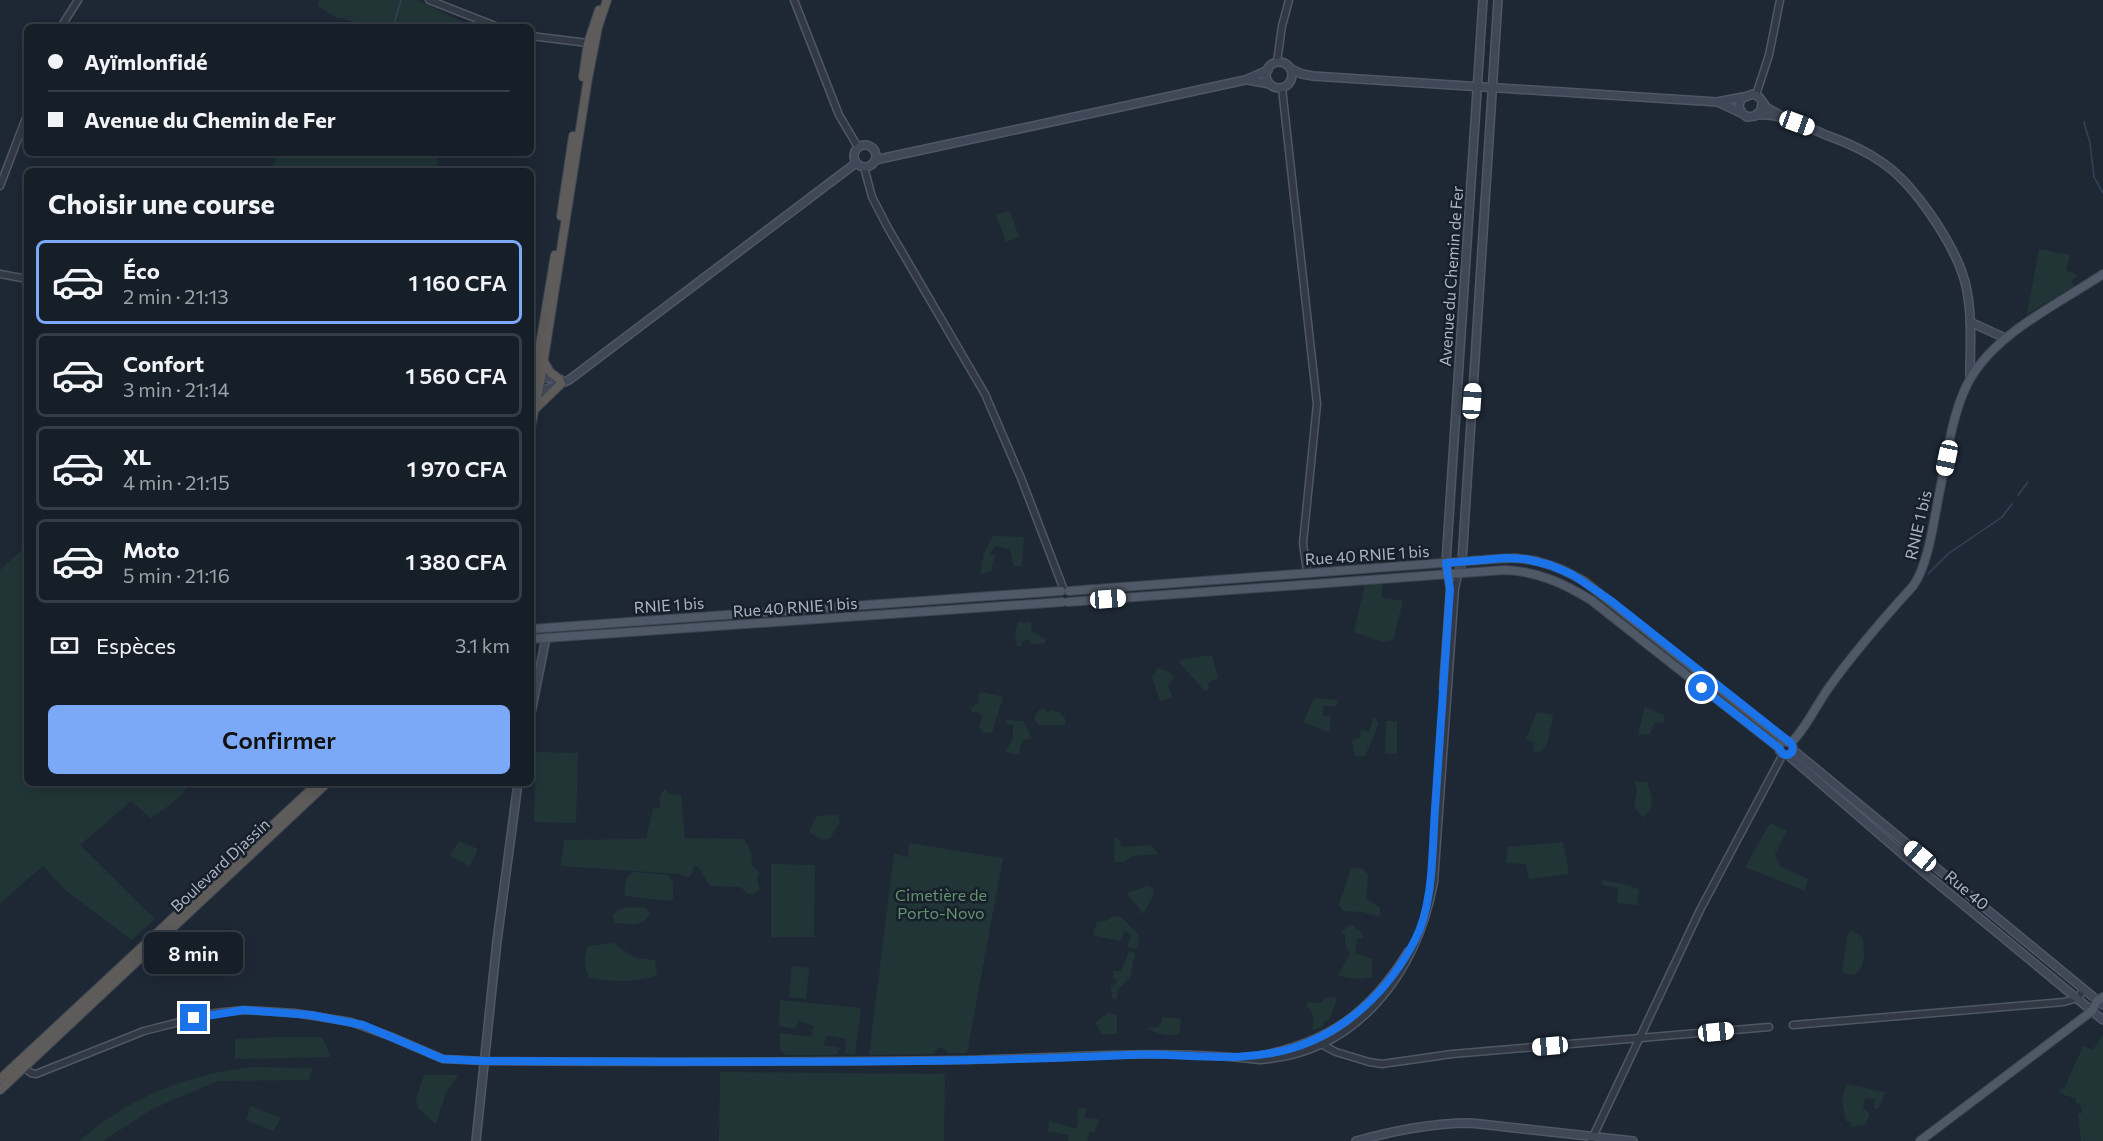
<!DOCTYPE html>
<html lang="fr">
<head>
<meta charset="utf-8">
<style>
	body { margin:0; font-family:Commissioner,sans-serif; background:#1f2730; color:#f1f3f6; height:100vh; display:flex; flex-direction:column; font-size:22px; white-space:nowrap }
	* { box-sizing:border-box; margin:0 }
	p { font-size:20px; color:#9ea2a8 }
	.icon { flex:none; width:33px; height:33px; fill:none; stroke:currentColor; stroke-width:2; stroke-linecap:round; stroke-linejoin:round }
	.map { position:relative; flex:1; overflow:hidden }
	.panel { position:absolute; left:24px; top:168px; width:510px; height:618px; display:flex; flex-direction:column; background:#161e28; border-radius:9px; box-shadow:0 3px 15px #0003,0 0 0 2px #353c45 }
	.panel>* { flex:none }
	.guide { position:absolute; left:24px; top:24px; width:510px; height:132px; border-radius:9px; box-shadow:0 3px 15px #0003,0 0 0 2px #353c45; display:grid; align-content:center; height:132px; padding:0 24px; background:#161e28 }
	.end { position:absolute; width:27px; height:27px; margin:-14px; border:8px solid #1a73e8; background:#fff; box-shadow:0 0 0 3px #fff }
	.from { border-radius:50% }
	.bubble { position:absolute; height:42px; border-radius:9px; background:#161e28; box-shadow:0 3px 15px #0003,0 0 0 2px #353c45; font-size:20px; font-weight:600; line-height:42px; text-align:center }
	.car { position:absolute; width:18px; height:36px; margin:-18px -9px; border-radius:8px; box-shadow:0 0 4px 2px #0007; background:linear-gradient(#fff 24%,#345 0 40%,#fff 0 76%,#345 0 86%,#fff 0) }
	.guide b { display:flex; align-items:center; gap:21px; height:57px; font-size:22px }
	.guide b+b { border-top:2px solid #353c45 }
	.guide i { width:15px; height:15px; background:#f1f3f6 }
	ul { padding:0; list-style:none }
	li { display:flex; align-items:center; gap:18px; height:84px; margin:0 12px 9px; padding:0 12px; border:3px solid #353c45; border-radius:9px }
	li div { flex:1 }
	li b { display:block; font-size:22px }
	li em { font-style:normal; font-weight:600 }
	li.current { border-color:#7ba9f8 }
	li>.icon { width:54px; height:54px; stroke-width:1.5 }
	h2 { padding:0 24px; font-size:27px; line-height:72px }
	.pay { display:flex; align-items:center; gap:15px; height:66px; padding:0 24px; font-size:22px }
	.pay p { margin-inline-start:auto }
	.primary-button { display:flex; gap:12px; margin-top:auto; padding:12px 24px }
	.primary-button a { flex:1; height:69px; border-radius:9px; background:#7ba9f8; color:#111; font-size:24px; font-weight:600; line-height:69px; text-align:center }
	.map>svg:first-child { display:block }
	.green { fill:#213537 }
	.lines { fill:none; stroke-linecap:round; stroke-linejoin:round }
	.stream { stroke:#31435c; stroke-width:1.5 }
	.tertiary-casing { stroke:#4f5764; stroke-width:9 }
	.secondary-casing { stroke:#4f5764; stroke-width:10 }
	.primary-casing { stroke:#3b434f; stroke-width:10 }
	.trunk-casing { stroke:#3c4450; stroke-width:10 }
	.tertiary { stroke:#323945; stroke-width:6 }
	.secondary { stroke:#404858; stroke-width:7 }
	.primary { stroke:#4f5866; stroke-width:8 }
	.trunk { stroke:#5e5c5a; stroke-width:8 }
	.route { stroke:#1a73e8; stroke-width:8 }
	.labels { text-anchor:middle; stroke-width:5; stroke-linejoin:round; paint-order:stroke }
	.street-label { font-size:16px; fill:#abb4c3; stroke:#171f2a }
	.park-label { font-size:16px; fill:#63936f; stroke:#171f2a }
</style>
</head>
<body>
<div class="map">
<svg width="2103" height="1141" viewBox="0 0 2103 1141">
	<rect width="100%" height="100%" fill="#1e2835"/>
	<g class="green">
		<polygon points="319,0 417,0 463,22 462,27 362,27 351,21 335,17 318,6"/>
		<polygon points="277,153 439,153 436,171 271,171"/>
		<polygon points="1010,211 1019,237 1006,242 996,215"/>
		<polygon points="2039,249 2070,255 2066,270 2078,276 2071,281 2074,286 2027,314"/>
		<polygon points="993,536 1024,537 1022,566 1014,566 1010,549 995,546 990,554 995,555 991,571 980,575 984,553"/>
		<polygon points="27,545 27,783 192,784 170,805 151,818 131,801 80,845 155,919 132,940 65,890 43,866 0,903 0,570"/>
		<polygon points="1383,583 1382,597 1403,601 1393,640 1384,642 1354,632 1365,585"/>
		<polygon points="1031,621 1031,630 1045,639 1045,643 1032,644 1030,640 1027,639 1023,641 1021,646 1017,646 1015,636 1018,622 1026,623"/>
		<polygon points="1212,655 1218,678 1208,683 1209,688 1205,691 1179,662 1184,659"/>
		<polygon points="1158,668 1167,671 1174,677 1168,686 1172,697 1160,701 1152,677"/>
		<polygon points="981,692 1003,697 992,733 983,732 979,727 983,717 980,713 972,712 970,708 974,707 975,704 979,704 978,696"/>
		<path d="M1314 698 1338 700 1336 706H1323V716H1330V732C1320 730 1314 725 1303 723Z"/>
		<polygon points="1645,707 1664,715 1664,722 1654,723 1650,734 1638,735"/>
		<polygon points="1045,708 1047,713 1052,710 1059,712 1065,718 1065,725 1038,725 1034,718 1039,710"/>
		<polygon points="1537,712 1553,715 1548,742 1542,751 1533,753 1535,743 1526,739"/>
		<polygon points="1374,717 1379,723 1365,756 1355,756 1352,741 1361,737 1360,730 1369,731"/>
		<polygon points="1006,720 1023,721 1032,738 1022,741 1019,755 1006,752 1013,737 1013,725 1008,725"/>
		<polygon points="1386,721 1397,721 1397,754 1385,753"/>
		<polygon points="536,752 578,753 576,823 534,822"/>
		<path d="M1634 781 1647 782C1652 798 1656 805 1643 818L1634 806 1637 789Z"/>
		<path d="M665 789 669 794 681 795 685 838 743 839C751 848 752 854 752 866L759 872 757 880 760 889 753 895 747 893 741 887 710 886 698 867 694 866 692 874 688 877 679 874 561 866 564 840 646 839 653 809 660 808V795Z"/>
		<polygon points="838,815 840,823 829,839 821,839 809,832 817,816"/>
		<polygon points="1770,823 1787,831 1775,854 1780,866 1808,879 1805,891 1745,867"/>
		<polygon points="1115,838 1118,838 1122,847 1150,845 1159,854 1132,856 1124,862 1114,862"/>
		<polygon points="459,841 478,849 470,866 450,856"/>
		<polygon points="1563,842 1569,874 1529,879 1526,864 1506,863 1508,847"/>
		<polygon points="909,843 1003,858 967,1053 948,1053 942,1047 938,1048 934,1054 869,1055 894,854 908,857"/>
		<polygon points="771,864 815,865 814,937 771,937"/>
		<polygon points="1351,868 1362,868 1368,875 1366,898 1380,908 1380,917 1363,912 1343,911 1339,905"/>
		<path d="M632 872 668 875 673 882V899L668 901 625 896C624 886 625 879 632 872Z"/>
		<polygon points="1602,880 1629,885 1639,890 1637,905 1617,903 1618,888 1603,885"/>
		<polygon points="1147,886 1154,889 1154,895 1143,914 1127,893"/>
		<path d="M629 907 645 908 650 913C641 929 631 923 614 923L613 915 619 909Z"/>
		<polygon points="1113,916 1121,917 1139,935 1138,947 1134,949 1127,947 1131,935 1125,931 1120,941 1093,935 1097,922 1106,921"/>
		<polygon points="1352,925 1363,934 1363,938 1357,939 1355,953 1372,959 1372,977 1358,979 1338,976 1350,953 1345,943 1345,934 1341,933 1347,926"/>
		<path d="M1851 930 1863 938C1864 952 1867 966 1854 975L1842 972 1847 936Z"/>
		<path d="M614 943 635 958 655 960 657 975C635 983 612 982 589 978 585 968 582 956 589 946Z"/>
		<polygon points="1129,951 1135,954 1130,978 1119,988 1116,1000 1112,998 1111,986 1117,983 1116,978 1113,979 1113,971 1121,971"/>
		<polygon points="792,966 809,968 806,999 789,997"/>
		<path d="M1326 997 1337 998 1330 1019 1324 1022 1322 1027 1312 1030C1314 1019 1315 1013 1306 1006L1307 1002 1321 1003Z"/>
		<polygon points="780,1000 861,1008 855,1055 845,1053 846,1039 827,1035 823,1045 840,1048 836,1055 785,1055 780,1049 780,1033 811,1037 814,1026 798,1020 795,1029 779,1026"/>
		<polygon points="1108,1013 1117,1015 1117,1034 1102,1034 1095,1023"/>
		<path d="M1163 1017 1181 1019 1179 1034C1169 1037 1155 1033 1147 1028L1159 1027Z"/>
		<polygon points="2103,1035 2103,1141 2081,1141 2078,1114 2082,1113 2080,1104 2076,1103 2076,1099 2059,1093 2060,1089 2064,1089 2083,1046 2093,1050"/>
		<polygon points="277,1037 322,1037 331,1057 235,1059 235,1039"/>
		<path d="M254 1067 312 1068 309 1080 218 1081 152 1109 103 1141H79C131 1097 186 1074 254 1067Z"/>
		<polygon points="720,1072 945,1074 944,1141 719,1141"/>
		<polygon points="424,1075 458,1075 446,1092 436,1124 418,1108 416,1099"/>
		<polygon points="1846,1084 1885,1092 1879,1108 1874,1109 1875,1099 1865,1098 1863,1108 1870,1114 1865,1124 1852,1127 1851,1123 1846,1121 1842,1101"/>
		<polygon points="250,1106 281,1118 273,1131 246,1120"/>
		<polygon points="1087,1108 1084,1118 1099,1119 1095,1132 1090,1132 1087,1141 1068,1141 1069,1135 1048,1131 1049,1121 1076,1129 1078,1121 1077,1109"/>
	</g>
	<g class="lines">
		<g class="stream">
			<polyline points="393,27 401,0"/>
			<polyline points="2084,122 2090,143 2094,177 2103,193"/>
			<polyline points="2018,495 2028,482"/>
			<polyline points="1928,574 1948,554 2002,517 2012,504"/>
		</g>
		<defs>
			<g id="tertiary">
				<polyline points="429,0 498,27"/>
				<polyline points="794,0 839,115 858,147"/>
				<polyline points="61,27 78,0"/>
				<polyline points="531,36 588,43"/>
				<polyline points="1277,62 1282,26 1289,0"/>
				<polyline points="1282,88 1317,404 1303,543 1307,572"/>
				<polyline points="1756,95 1769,55 1780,0"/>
				<polyline points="864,167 872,197 888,228 985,394 1021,478 1064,590"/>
				<polyline points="0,186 27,115"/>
				<polyline points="0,274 27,279"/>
				<polyline points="1443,688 1450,589 1448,575"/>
				<polyline points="1793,1025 2064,1002 2077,998 2084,990"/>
				<polyline points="1321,1044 1336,1052 1369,1062 1382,1064 1452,1054 1769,1027"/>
				<path d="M1251 1057C1324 1045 1369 1015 1408 951"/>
				<path d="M21 1065 31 1073 36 1074 144 1031 215 1013 244 1010 295 1013 351 1022 392 1037 443 1059 485 1061C645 1062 805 1062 965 1060 1062 1058 1164 1048 1260 1060 1358 1053 1417 973 1434 882L1455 588 1458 575"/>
				<polyline points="1591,1141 1700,910 1783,754"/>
			</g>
			<g id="secondary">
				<circle cx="1279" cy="75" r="13"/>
				<polyline points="1291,69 1302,74 1313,76 1717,102 1743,97"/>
				<polyline points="1248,80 1270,84"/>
				<path d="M1762 102 1761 110 1755 116 1747 117C1739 112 1737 105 1742 98L1753 94 1759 97 1767 108 1780 115"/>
				<polyline points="1720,103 1741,113"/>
				<path d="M1757 115C1781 113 1805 126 1826 135 1846 142 1866 151 1883 163 1915 185 1955 245 1965 282 1973 313 1970 346 1970 378"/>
				<circle cx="865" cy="156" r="11"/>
				<polyline points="875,160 1245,80 1268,70"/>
				<polyline points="1970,322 2005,338"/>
				<polyline points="535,377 560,379"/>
				<polyline points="534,390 547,389 569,380 856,163"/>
				<polyline points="1448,575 1446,563 1483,0"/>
				<polyline points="1458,575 1462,562 1498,0"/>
				<polyline points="531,713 546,638"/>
				<polyline points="1793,750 2103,1005"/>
				<polyline points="1788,755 1914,864 2103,1020"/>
				<polyline points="476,1141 497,941 518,783"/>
				<path d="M1356 1141C1394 1131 1431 1123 1471 1123L1633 1141"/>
			</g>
			<g id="primary">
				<polyline points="1069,591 1495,559 1515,558 1537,561 1561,569 1584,581 1786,742"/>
				<path d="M1068 602 1504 570C1537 571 1563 583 1591 600L1779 748"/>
				<polyline points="531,629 1061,591"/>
				<polyline points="531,639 1062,602"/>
				<circle cx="1786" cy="748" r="7"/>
				<path d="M1791 743C1807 727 1816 705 1830 686 1855 651 1884 618 1913 586 1928 566 1934 520 1939 495 1946 461 1951 420 1965 389 1989 335 2056 306 2103 274"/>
				<polyline points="1920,1141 2092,1011 2097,1001 2103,997"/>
			</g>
			<g id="trunk">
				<polyline points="583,77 588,43 599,10"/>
				<polyline points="561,216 573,136"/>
				<polyline points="543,360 550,372 559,379"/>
				<polyline points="531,398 555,255"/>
				<polyline points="535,409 561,384"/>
				<polyline points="531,427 541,377 588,78 598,27 607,0"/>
				<polyline points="0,1079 318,783"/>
				<polyline points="0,1090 327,783"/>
			</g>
		</defs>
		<use href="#tertiary" class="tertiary-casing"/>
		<use href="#secondary" class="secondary-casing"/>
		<use href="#primary" class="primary-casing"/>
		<use href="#trunk" class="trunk-casing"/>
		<use href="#tertiary" class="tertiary"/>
		<use href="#secondary" class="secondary"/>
		<use href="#primary" class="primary"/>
		<use href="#trunk" class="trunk"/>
	</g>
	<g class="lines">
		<path class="route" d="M194 1018 244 1010 311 1015 363 1025 443 1059 485 1061C699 1061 913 1065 1127 1055 1183 1052 1237 1065 1293 1048 1347 1031 1389 990 1415 940 1434 903 1432 850 1435 809 1440 735 1445 662 1450 589L1446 563 1505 558 1526 559 1550 565 1573 575 1610 600 1791 743 1793 748 1792 752 1788 755 1783 754 1779 748 1702 688"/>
	</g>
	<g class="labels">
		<g class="street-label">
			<text transform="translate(1451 276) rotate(-86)" y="6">Avenue du Chemin de Fer</text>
			<text transform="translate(1918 525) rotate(-77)" y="6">RNIE 1 bis</text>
			<text transform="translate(1367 555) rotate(-4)" y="6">Rue 40 RNIE 1 bis</text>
			<text transform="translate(669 605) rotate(-4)" y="6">RNIE 1 bis</text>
			<text transform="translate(795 607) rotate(-4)" y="6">Rue 40 RNIE 1 bis</text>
			<text transform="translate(220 865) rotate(-43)" y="6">Boulevard Djassin</text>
			<text transform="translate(1967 890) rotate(40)" y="6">Rue 40</text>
		</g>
		<g class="park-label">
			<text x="941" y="901">Cimetière de<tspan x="941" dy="18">Porto-Novo</tspan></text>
		</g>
	</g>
</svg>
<i class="end from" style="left:1702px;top:688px"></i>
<i class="end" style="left:194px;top:1018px"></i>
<div class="bubble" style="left:144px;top:932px;width:99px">8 min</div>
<i class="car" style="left:1797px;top:123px;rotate:110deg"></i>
<i class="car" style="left:1472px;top:401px;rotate:4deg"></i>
<i class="car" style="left:1947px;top:458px;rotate:192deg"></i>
<i class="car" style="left:1108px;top:599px;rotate:86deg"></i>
<i class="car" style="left:1920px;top:856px;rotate:310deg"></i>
<i class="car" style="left:1716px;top:1032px;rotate:84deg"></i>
<i class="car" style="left:1550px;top:1046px;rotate:265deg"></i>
<div class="guide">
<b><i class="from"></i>Ayïmlonfidé</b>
<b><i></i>Avenue du Chemin de Fer</b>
</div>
<section class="panel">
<h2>Choisir une course</h2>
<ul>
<li class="current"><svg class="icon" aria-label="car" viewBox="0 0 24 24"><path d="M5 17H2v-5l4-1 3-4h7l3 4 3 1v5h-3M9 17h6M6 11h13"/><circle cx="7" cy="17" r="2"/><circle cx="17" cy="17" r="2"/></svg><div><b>Éco</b><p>2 min · 21:13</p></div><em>1 160 CFA</em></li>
<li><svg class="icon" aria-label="car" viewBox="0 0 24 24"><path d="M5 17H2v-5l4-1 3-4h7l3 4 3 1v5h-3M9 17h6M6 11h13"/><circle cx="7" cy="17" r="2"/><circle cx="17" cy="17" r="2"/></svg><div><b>Confort</b><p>3 min · 21:14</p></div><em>1 560 CFA</em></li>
<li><svg class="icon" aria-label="car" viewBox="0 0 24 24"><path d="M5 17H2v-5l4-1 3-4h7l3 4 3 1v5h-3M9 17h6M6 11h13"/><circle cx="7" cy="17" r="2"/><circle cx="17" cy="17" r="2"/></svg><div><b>XL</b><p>4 min · 21:15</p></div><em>1 970 CFA</em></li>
<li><svg class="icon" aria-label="car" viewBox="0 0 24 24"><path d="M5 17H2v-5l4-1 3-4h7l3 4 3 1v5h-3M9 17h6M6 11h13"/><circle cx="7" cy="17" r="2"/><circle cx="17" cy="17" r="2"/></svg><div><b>Moto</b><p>5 min · 21:16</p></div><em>1 380 CFA</em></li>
</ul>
<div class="pay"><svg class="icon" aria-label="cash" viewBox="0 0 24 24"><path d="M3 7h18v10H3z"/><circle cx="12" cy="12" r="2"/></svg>Espèces<p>3.1 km</p></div>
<div class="primary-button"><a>Confirmer</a></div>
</section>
</div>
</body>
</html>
